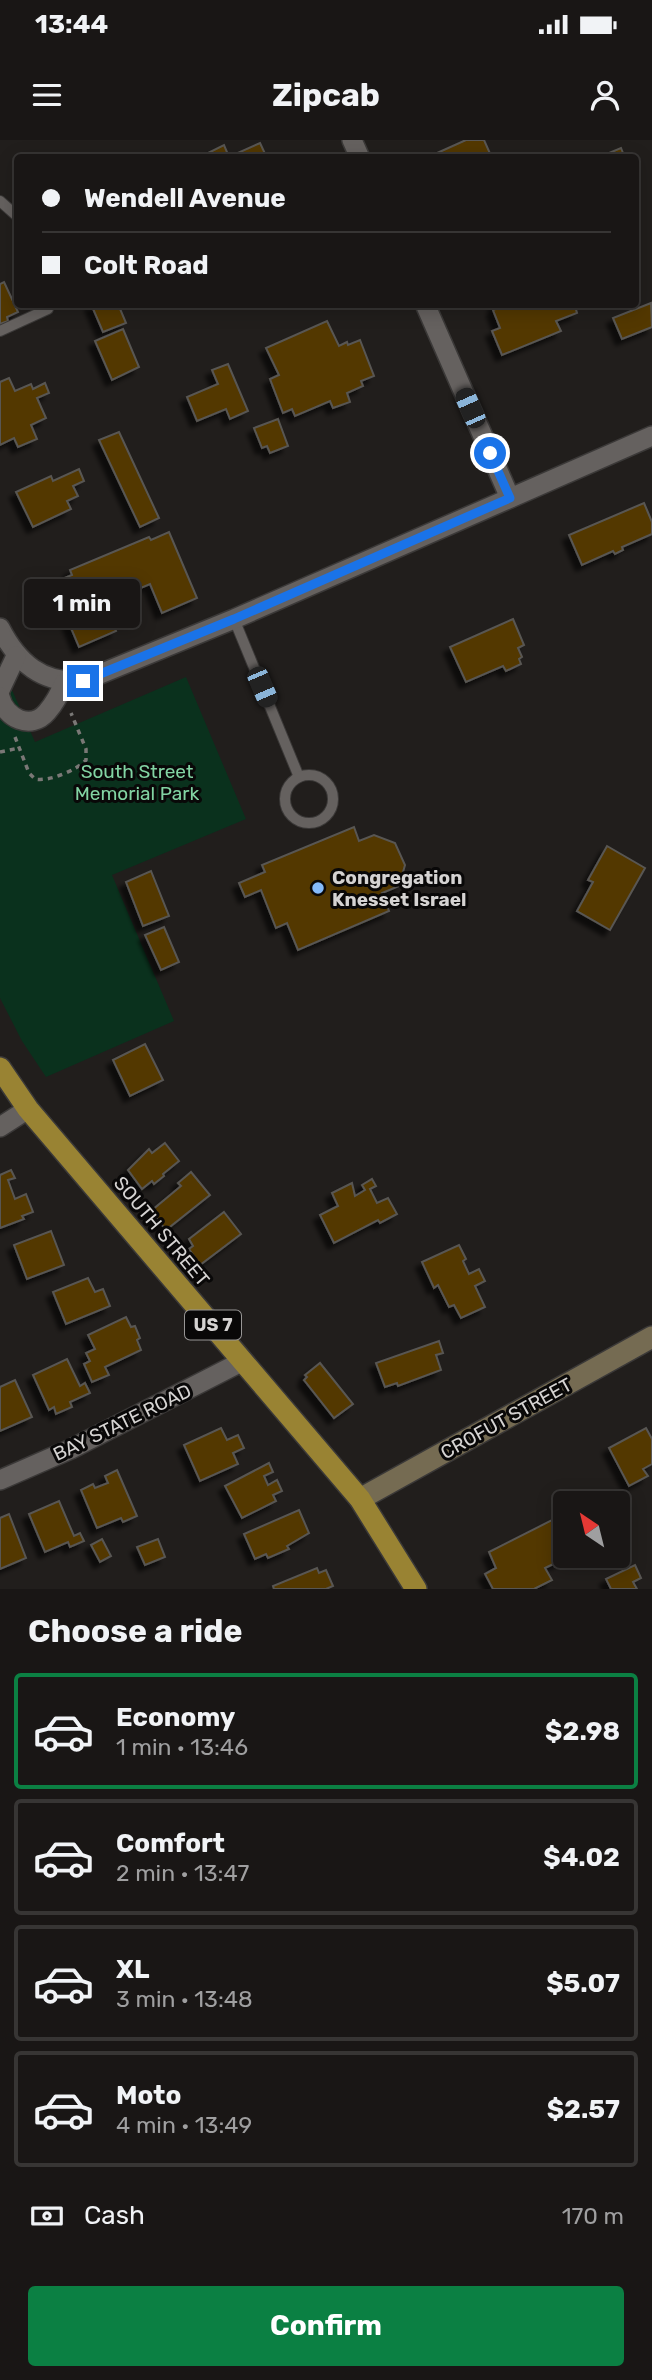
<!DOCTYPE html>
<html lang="en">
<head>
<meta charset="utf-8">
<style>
	body { margin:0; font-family:Rubik,sans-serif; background:#221f1e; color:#f1f3f6; height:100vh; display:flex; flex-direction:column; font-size:26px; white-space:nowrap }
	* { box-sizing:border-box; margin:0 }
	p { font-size:23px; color:#9f9fa0 }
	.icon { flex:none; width:38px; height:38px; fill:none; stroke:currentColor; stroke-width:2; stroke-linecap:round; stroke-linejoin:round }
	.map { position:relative; height:1449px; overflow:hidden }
	.sheet { display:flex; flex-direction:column; background:#191615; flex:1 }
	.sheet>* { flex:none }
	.hud { position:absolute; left:14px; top:14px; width:625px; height:154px; border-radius:7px; box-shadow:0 4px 18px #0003,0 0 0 2px #373534; display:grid; align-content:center; height:154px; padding:0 28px; background:#191615 }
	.needle { width:46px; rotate:325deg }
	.controls { position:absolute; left:553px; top:1351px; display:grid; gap:14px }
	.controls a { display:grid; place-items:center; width:77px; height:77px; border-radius:7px; background:#191615; box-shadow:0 4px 18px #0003,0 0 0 2px #373534; font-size:35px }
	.end { position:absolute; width:32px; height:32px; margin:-16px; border:9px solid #1a73e8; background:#fff; box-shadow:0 0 0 4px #fff }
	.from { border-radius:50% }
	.bubble { position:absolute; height:49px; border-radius:7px; background:#191615; box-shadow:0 4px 18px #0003,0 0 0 2px #373534; font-size:23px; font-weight:700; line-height:49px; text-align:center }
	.car { position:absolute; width:21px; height:42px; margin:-21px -10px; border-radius:9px; box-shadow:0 0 5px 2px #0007; background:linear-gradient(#222 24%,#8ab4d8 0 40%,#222 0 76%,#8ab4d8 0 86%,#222 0) }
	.hud b { display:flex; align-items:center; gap:24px; height:66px; font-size:26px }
	.hud b+b { border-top:2px solid #373534 }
	.hud i { width:18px; height:18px; background:#f1f3f6 }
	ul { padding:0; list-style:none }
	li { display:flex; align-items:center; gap:21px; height:116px; margin:0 14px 10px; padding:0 14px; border:4px solid #373534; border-radius:7px }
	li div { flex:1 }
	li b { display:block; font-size:26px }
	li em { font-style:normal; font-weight:700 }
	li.selected { border-color:#0b8043 }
	li>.icon { width:63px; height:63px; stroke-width:1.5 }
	h2 { padding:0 28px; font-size:32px; line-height:84px }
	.pay { display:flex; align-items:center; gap:18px; height:77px; padding:0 28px; font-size:26px }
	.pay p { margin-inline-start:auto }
	.cta { display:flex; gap:14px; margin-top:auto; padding:14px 28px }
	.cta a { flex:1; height:80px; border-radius:7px; background:#0b8043; color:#fff; font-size:28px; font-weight:700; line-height:80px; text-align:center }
	.status { display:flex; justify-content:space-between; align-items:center; height:49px; padding:0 35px; background:#191615; direction:ltr }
	.status svg { height:19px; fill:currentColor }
	header { display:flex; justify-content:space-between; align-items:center; height:91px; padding:0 28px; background:#191615; font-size:32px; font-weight:700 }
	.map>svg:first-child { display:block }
	.green { fill:#0a311d }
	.building { fill:#523701; stroke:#595753; stroke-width:2; filter:url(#shadow) }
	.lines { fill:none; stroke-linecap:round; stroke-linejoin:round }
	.lane-casing { stroke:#3b3938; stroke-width:12 }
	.street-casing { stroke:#3b3938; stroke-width:22 }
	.secondary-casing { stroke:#3b3938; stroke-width:24 }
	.highway-casing { stroke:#3b3938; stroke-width:24 }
	.path { stroke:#7a7876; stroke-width:3.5; stroke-dasharray:5 5; stroke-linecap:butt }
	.lane { stroke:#65615f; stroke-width:10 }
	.street { stroke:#65615f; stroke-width:19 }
	.secondary { stroke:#756b52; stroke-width:21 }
	.highway { stroke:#998333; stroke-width:21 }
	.route { stroke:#1a73e8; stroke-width:9 }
	.poi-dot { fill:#85bbfb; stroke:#090808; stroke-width:2.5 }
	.labels { text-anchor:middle; stroke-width:6; stroke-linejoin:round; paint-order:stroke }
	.shield { fill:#090808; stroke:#989695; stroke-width:2 }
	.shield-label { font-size:18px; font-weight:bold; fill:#d5d3d2 }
	.park-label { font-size:19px; fill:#82d3a3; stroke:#090808 }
	.poi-label { font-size:19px; font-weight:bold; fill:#d5d3d2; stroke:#090808; text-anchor:start }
	.street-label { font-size:19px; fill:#d5d3d2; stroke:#090808 }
</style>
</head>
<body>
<div class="status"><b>13:44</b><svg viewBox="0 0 49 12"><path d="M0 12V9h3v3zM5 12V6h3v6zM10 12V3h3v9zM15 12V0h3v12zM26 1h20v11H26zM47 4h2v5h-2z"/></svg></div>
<header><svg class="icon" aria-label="menu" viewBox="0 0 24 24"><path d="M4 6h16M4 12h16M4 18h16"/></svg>Zipcab<svg class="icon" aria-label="person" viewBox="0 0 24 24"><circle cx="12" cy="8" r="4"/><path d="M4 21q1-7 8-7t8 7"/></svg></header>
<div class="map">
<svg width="652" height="1449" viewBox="0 0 652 1449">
	<defs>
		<filter id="shadow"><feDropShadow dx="-6" dy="6" stdDeviation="2" flood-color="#0009"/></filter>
	</defs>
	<rect width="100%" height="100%" fill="#211e1c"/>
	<polygon class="green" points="0,523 35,602 186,537 246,679 112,735 174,881 46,937 22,901 0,858"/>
	<g class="building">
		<polygon points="466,0 484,0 492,18 426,18"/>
		<polygon points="260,3 267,18 210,18 208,13 224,5 229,17"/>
		<polygon points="621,8 625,18 597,18"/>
		<polygon points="4,142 18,172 7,177 8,181 0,184 0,144"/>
		<polygon points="651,163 652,187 622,199 613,178"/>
		<polygon points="91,164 118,164 126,183 103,192"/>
		<polygon points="494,164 579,164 575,166 577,173 556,181 561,191 502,215 492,191 500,188 493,170 496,169"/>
		<polygon points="327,181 339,206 347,202 348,205 360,200 374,236 361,241 363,246 347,253 350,262 333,268 330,261 295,276 292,269 283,273 270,239 279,235 266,208"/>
		<polygon points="123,189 139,227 112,240 95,201"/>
		<polygon points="228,224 248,271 230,279 226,269 197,281 187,257 218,244 212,230"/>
		<polygon points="9,238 15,251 31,244 33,249 45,243 49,253 37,258 46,278 31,285 37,299 18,307 14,298 0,305 0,242"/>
		<polygon points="278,279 288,306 270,313 267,306 262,308 254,288"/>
		<polygon points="119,292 159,378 140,387 99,300"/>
		<polygon points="79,329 84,341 73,346 78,356 67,361 71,369 33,387 16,352 51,336 53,341"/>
		<polygon points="644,363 652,382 652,394 622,407 623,410 615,414 613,411 582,425 569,395"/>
		<polygon points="169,392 197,458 162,473 150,444 105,463 116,491 79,507 52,443 72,435 70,430 149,397 151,400"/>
		<polygon points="513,479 524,505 518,508 522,517 519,519 521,524 506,531 503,526 466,542 450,507"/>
		<polygon points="354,687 359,701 374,695 395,703 405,725 399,746 382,753 389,771 298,810 287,783 276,788 261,750 245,757 239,743 265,732 262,725"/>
		<polygon points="607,706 645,728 610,790 577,771 593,742 588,740"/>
		<polygon points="151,731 169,776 143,786 126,742"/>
		<polygon points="164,787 179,822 161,830 145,795"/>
		<polygon points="145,904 163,940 130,956 113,920"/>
		<polygon points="165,1003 179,1021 163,1034 164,1036 154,1044 152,1041 142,1049 128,1030 149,1009 152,1013"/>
		<polygon points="11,1030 15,1038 8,1040 15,1059 26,1054 33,1072 22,1076 24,1079 0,1088 0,1035"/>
		<polygon points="191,1032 210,1055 166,1090 151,1071 181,1046 178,1043"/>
		<polygon points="372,1039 376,1046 370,1049 377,1063 388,1058 397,1074 380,1083 378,1080 334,1103 320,1075 338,1066 332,1053 352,1043 355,1056 365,1050 362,1045"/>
		<polygon points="224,1072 241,1094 200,1125 189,1109 193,1106 189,1099"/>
		<polygon points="51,1091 64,1125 27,1139 14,1105"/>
		<polygon points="459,1105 466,1119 463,1121 469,1134 479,1129 485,1141 475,1146 485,1167 461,1178 454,1165 449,1167 438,1145 434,1148 422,1122"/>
		<polygon points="88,1138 95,1152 103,1149 110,1166 66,1184 53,1152"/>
		<polygon points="126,1177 131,1187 135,1186 140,1198 137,1200 141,1210 105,1227 109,1235 92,1242 84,1224 90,1221 86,1213 95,1209 88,1195"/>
		<polygon points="439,1201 443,1213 436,1215 441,1230 398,1246 397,1243 385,1247 376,1223"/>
		<polygon points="67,1219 80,1246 85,1243 90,1253 70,1262 72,1267 56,1274 54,1267 49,1270 33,1235"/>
		<polygon points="320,1223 353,1264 334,1278 304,1240 307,1237 305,1235"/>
		<polygon points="15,1240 32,1277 0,1291 0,1247"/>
		<polygon points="221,1288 227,1300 238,1295 244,1308 233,1313 238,1324 200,1341 184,1305"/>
		<polygon points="646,1288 652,1299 652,1324 643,1329 648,1336 629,1346 609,1308"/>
		<polygon points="269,1323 273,1332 264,1336 268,1345 277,1340 282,1351 273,1355 276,1361 242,1378 225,1346"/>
		<polygon points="117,1330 137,1376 123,1382 121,1378 97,1388 81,1350 93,1344 95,1348 108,1343 105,1336"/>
		<polygon points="59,1361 74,1396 80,1393 84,1401 70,1407 68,1402 45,1412 29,1374"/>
		<polygon points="299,1370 309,1393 287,1406 289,1409 268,1418 266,1414 255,1419 244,1394"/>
		<polygon points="9,1374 26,1418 0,1429 0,1378"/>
		<polygon points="558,1377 565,1392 565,1416 570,1416 545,1428 552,1440 534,1449 493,1449 485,1434 496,1428 489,1412"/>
		<polygon points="102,1399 111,1416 100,1422 91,1405"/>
		<polygon points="158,1399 165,1417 145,1425 137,1407"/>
		<polygon points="635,1425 641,1438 633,1442 637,1449 611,1449 606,1439"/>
		<polygon points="317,1428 319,1433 326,1430 333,1446 326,1449 274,1449 273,1446"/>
	</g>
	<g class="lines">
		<defs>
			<g id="lane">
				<polyline points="0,61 18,77"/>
				<polyline points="0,191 48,169 49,164"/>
				<polyline points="234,479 299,637"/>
				<circle cx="309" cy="659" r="24"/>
			</g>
			<g id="street">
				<polyline points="352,0 360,18"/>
				<polyline points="425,164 510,358"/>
				<path d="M0 488C18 523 42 544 83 541L234 479 652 296"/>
				<polyline points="0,550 16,516"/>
				<path d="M0 557C5 578 31 591 47 572 54 564 60 553 64 543"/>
				<polyline points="0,987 28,969"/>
				<polyline points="0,1340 71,1309 243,1221"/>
			</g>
			<polyline id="secondary" points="360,1359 652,1197"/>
			<polyline id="highway" points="0,928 28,969 360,1359 416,1449"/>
		</defs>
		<use href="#lane" class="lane-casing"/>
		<use href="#street" class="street-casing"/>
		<use href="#secondary" class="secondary-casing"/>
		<use href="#highway" class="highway-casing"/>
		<g class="path">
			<path d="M15 597 29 633 35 639C49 642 77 630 86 620V609L71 573"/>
			<polyline points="0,612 19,608"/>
		</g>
		<use href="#lane" class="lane"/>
		<use href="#street" class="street"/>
		<use href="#secondary" class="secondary"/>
		<use href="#highway" class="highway"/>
	</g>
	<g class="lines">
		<polyline class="route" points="83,541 234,479 510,358 490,313"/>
	</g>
	<circle class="poi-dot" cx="318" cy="748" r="7"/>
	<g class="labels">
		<rect class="shield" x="185" y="1170.5" width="56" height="29" rx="5"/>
		<g class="shield-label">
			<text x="213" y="1191">US 7</text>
		</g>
		<g class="park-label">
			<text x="137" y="638">South Street<tspan x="137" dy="22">Memorial Park</tspan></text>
		</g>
		<g class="poi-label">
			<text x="332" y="744">Congregation<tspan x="332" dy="22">Knesset Israel</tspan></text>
		</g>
		<g class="street-label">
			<text transform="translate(162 1091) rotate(50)" y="7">SOUTH STREET</text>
			<text transform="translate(506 1278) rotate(-29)" y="7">CROFUT STREET</text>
			<text transform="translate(122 1282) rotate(-26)" y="7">BAY STATE ROAD</text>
		</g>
	</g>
</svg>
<div class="controls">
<a><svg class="needle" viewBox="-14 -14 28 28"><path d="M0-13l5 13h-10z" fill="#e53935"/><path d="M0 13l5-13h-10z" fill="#9f9fa0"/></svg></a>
</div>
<i class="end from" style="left:490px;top:313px"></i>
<i class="end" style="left:83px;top:541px"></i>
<div class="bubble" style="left:24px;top:439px;width:116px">1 min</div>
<i class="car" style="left:470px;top:268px;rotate:336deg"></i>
<i class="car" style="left:262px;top:547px;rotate:157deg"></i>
<div class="hud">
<b><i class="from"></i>Wendell Avenue</b>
<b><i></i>Colt Road</b>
</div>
</div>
<section class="sheet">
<h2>Choose a ride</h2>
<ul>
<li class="selected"><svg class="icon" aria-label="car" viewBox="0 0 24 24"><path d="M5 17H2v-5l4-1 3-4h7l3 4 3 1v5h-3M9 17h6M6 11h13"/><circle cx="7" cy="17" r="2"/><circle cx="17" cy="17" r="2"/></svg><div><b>Economy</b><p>1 min · 13:46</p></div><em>$2.98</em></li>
<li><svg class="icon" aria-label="car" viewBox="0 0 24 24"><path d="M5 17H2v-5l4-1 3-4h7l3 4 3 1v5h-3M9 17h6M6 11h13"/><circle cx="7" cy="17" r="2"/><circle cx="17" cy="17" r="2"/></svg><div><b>Comfort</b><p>2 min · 13:47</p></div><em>$4.02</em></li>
<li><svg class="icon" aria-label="car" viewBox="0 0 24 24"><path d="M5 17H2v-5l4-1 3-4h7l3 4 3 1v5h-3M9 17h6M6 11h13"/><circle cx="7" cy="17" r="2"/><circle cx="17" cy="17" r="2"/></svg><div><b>XL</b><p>3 min · 13:48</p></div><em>$5.07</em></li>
<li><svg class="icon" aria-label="car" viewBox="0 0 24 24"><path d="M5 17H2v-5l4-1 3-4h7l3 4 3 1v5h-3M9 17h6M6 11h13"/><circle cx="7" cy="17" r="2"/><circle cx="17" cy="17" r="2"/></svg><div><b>Moto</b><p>4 min · 13:49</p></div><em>$2.57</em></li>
</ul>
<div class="pay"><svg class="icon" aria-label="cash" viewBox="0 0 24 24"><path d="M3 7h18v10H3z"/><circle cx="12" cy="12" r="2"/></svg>Cash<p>170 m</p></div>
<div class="cta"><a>Confirm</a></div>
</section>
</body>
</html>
